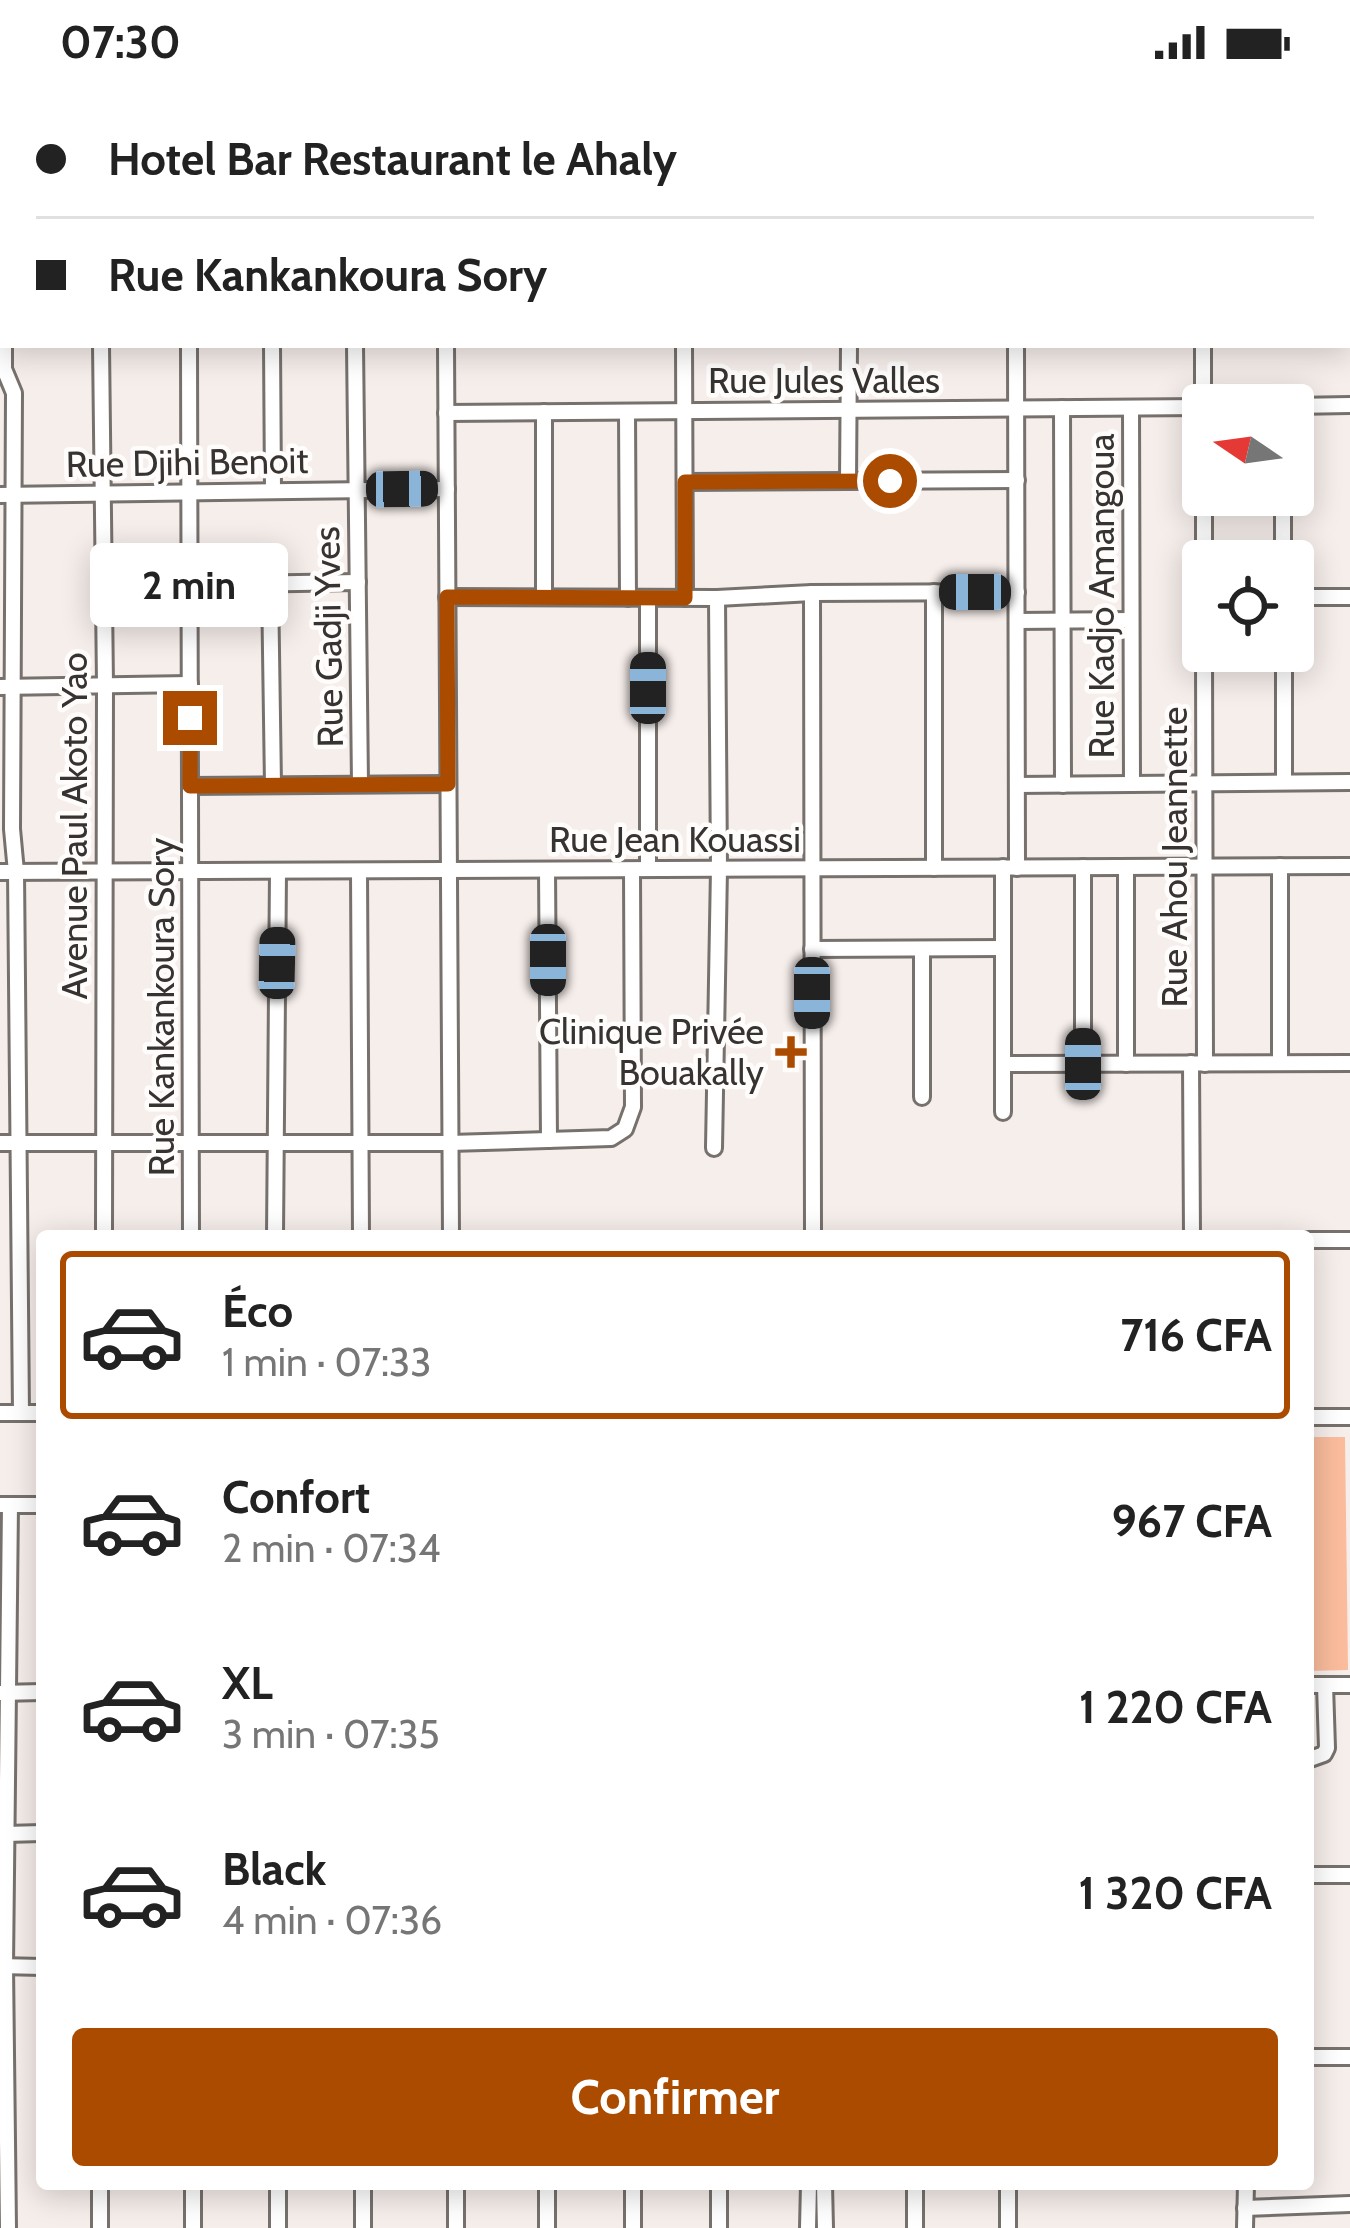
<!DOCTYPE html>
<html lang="fr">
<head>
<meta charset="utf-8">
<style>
	body { margin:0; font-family:Cabin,sans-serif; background:#f6f6f6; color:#222; height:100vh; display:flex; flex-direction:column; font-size:45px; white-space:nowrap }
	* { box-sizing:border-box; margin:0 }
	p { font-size:39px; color:#767676 }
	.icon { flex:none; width:66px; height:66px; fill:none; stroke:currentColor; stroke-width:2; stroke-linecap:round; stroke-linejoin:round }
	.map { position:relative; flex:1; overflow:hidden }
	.details { position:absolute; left:36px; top:1146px; width:1278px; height:960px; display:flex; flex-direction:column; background:#fff; border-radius:12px; box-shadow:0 6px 30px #0003 }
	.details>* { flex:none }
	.hud { position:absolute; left:0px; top:0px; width:1350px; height:264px; box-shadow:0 6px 30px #0003; display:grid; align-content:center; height:264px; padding:0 36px; background:#fff }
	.needle { width:78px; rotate:283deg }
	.buttons { position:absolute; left:1182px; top:300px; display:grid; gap:24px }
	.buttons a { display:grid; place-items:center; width:132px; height:132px; border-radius:12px; background:#fff; box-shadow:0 6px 30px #0003; font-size:60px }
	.end { position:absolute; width:54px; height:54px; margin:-27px; border:15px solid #ab4b00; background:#fff; box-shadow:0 0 0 6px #fff }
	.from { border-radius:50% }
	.bubble { position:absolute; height:84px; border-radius:12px; background:#fff; box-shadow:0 6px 30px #0003; font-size:39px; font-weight:700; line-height:84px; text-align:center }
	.car { position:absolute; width:36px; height:72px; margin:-36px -18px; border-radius:15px; box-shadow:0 0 9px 3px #0007; background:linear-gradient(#222 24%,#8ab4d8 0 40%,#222 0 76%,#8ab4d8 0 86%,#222 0) }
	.hud b { display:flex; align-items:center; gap:42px; height:114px; font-size:45px }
	.hud b+b { border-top:3px solid #e0e0e0 }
	.hud i { width:30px; height:30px; background:#222 }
	ul { padding:21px 0 0; list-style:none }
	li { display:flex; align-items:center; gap:36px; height:168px; margin:0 24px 18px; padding:0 12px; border:6px solid transparent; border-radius:12px }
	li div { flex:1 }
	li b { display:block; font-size:45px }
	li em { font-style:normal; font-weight:700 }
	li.current { border-color:#ab4b00 }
	li>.icon { width:108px; height:108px; stroke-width:1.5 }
	.cta { display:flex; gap:24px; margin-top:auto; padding:24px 36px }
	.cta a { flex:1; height:138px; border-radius:12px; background:#ab4b00; color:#fff; font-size:48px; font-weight:700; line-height:138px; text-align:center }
	.status { display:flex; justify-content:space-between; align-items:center; height:84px; padding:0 60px; background:#fff; direction:ltr }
	.status svg { height:33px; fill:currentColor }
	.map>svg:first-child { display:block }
	.green { fill:#fabc9c }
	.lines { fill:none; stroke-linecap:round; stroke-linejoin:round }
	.minor-casing { stroke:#77716d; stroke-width:20 }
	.minor { stroke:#fff; stroke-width:14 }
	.route { stroke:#ab4b00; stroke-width:15 }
	.poi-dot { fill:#ab4b00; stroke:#fffdfc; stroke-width:4.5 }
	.labels { text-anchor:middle; stroke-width:9; stroke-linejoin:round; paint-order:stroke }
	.street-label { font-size:36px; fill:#363331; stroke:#fffdfc }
	.poi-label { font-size:36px; fill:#363331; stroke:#fffdfc; text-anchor:end }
</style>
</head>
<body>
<div class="status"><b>07:30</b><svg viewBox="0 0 49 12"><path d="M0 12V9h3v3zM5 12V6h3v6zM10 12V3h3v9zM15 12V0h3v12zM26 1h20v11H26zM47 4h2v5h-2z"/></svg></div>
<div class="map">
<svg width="1350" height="2144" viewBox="0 0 1350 2144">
	<rect width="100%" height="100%" fill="#f6eeeb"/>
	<g class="green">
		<polygon points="457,0 1060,0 457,3"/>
		<polygon points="1308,1353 1345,1353 1348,1586 1308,1587"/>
	</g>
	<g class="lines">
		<defs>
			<g id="minor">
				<polyline points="37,0 38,3"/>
				<polyline points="445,0 445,3"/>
				<polyline points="116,3 116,0"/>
				<polyline points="1347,162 1350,162"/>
				<polyline points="0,180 3,180"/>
				<polyline points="1347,240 1350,240"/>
				<polyline points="0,244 3,244"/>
				<polyline points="4,261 4,285 14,309 12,745 16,788 21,1329"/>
				<polyline points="101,261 105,600 104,1152"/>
				<polyline points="189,261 191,1152"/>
				<polyline points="272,261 273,407"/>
				<polyline points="355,261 360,700"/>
				<polyline points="446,261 451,1152"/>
				<polyline points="684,261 685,514"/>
				<polyline points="1016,261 1017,784"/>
				<polyline points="1203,261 1203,321"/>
				<polyline points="1293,322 1350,321"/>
				<polyline points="1062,324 1063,701"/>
				<polyline points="1131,324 1132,700"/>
				<polyline points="627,328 628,514"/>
				<polyline points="446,329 1203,323"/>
				<polyline points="848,397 849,261"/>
				<polyline points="685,398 1017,396"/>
				<polyline points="0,411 447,405"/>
				<polyline points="1204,411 1204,477"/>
				<polyline points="1283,411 1283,477"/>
				<polyline points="270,500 273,701"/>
				<polyline points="190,501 358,498"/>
				<polyline points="934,508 934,784"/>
				<polyline points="812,509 813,1152"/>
				<polyline points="447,513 717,514 812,509 1017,508"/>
				<polyline points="544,513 544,328"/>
				<polyline points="1293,513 1350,513"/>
				<polyline points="1017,537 1131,536"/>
				<polyline points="1204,567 1205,980"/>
				<polyline points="1284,567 1284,698"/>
				<polyline points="0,603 190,600"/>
				<polyline points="1017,701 1350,698"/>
				<polyline points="190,702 448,700"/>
				<polyline points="1280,782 1280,979"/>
				<polyline points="1003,783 1003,1028"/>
				<polyline points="1083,783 1083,980"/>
				<polyline points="1126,783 1126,980"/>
				<polyline points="648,785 648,514"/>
				<polyline points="547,786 549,1056"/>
				<polyline points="0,788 1350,782"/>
				<polyline points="359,788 361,1152"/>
				<polyline points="812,865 1003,864"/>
				<polyline points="922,865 922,1013"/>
				<polyline points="1191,979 1192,1152"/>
				<polyline points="1003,980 1350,979"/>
				<polyline points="0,1059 450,1059"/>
				<polyline points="450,1059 611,1054 625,1045 633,1023 632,786"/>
				<polyline points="714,1064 719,785 717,514"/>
				<polyline points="275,1152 278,788"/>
				<polyline points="1308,1156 1350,1156"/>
				<polyline points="0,1329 42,1329"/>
				<polyline points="1308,1333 1350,1333"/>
				<polyline points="0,1421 42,1421"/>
				<polyline points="1308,1601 1350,1601"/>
				<polyline points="0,1609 42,1608"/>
				<polyline points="1310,1675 1324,1670 1327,1664 1325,1601"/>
				<polyline points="6,1750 42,1749"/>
				<polyline points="1308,1791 1350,1791"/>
				<polyline points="0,1882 42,1883"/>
				<polyline points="1314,1973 1350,1973"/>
				<polyline points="193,2100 193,2144"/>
				<polyline points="278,2100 278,2144"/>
				<polyline points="363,2100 363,2144"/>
				<polyline points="456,2100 456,2144"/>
				<polyline points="547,2100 547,2144"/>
				<polyline points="633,2100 633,2144"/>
				<polyline points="719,2100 719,2144"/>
				<polyline points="824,2100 825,2144"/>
				<polyline points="915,2100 915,2144"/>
				<polyline points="1245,2124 1350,2120"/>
				<polyline points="8,2144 5,1882 10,1421"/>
				<polyline points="100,2144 100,2100"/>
				<polyline points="808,2144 809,2100"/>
				<polyline points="1008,2144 1008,2100"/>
				<polyline points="1245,2144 1246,2100"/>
			</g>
		</defs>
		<use href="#minor" class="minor-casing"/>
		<use href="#minor" class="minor"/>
	</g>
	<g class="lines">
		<polyline class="route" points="190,634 190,702 448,700 447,513 685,514 685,398 890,397"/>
	</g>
	<path class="poi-dot" d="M785 950h12v12h12v12h-12v12h-12v-12h-12v-12h12z"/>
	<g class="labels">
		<g class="street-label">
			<text x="824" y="309">Rue Jules Valles</text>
			<text transform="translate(187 378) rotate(-1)" y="13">Rue Djihi Benoit</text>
			<text transform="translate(1101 512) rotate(-90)" y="13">Rue Kadjo Amangoua</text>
			<text transform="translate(328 553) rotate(-91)" y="13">Rue Gadji Yves</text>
			<text transform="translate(74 742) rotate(-90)" y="13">Avenue Paul Akoto Yao</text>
			<text x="675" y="768">Rue Jean Kouassi</text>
			<text transform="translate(1174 773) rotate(-90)" y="13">Rue Ahou Jeannette</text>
			<text transform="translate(161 923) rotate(-90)" y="13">Rue Kankankoura Sory</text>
		</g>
		<g class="poi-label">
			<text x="764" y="960">Clinique Privée<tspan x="764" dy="41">Bouakally</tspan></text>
		</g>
	</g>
</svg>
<div class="buttons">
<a><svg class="needle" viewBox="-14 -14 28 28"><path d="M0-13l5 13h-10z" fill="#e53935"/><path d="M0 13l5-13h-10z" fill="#767676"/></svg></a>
<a><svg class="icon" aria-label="locate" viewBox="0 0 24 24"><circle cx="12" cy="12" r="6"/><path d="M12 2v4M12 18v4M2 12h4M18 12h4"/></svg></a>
</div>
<i class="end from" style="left:890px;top:397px"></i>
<i class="end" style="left:190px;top:634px"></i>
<div class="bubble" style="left:90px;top:459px;width:198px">2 min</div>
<i class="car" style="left:402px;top:405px;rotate:89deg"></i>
<i class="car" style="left:975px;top:508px;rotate:270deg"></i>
<i class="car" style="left:648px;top:604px;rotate:0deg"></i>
<i class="car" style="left:548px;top:876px;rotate:180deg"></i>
<i class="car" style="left:277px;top:879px;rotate:1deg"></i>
<i class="car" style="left:812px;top:909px;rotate:180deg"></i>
<i class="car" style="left:1083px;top:980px;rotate:0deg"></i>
<div class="hud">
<b><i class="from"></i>Hotel Bar Restaurant le Ahaly</b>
<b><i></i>Rue Kankankoura Sory</b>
</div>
<section class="details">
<ul>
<li class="current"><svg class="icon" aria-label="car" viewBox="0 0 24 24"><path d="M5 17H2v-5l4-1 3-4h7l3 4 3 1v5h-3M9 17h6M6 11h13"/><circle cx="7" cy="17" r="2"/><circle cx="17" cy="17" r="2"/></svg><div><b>Éco</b><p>1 min · 07:33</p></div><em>716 CFA</em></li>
<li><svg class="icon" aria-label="car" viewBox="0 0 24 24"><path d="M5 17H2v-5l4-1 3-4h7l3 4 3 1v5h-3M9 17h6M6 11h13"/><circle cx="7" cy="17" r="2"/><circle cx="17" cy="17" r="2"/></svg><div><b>Confort</b><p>2 min · 07:34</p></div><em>967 CFA</em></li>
<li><svg class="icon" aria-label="car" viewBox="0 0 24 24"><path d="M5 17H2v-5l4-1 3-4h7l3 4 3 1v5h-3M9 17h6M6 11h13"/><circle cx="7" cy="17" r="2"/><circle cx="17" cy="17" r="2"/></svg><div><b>XL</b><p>3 min · 07:35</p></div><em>1 220 CFA</em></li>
<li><svg class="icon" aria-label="car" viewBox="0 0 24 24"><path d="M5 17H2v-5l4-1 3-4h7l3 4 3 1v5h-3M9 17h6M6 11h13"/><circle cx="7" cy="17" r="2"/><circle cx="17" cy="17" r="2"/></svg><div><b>Black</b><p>4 min · 07:36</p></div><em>1 320 CFA</em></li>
</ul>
<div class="cta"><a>Confirmer</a></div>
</section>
</div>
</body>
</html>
